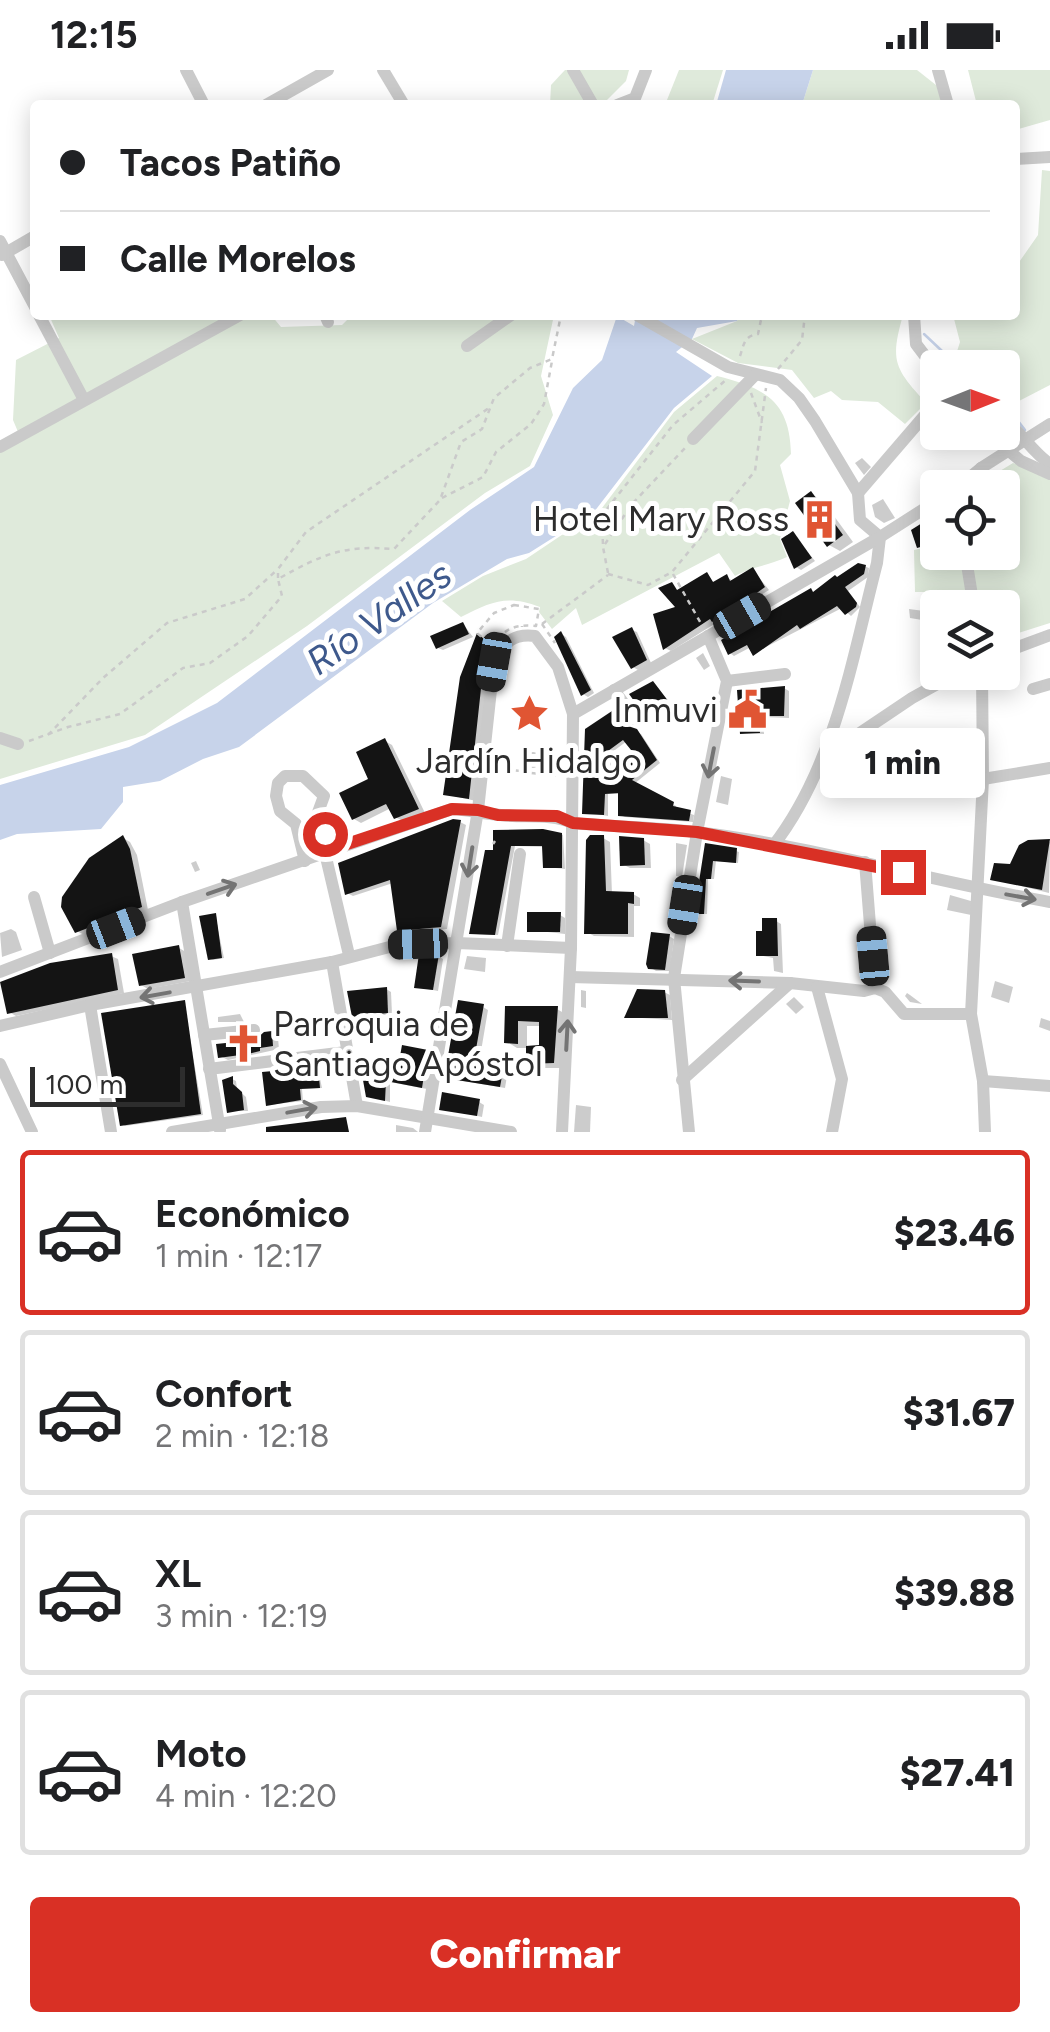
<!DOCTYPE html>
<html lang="es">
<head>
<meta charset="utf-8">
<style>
	body { margin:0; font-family:Figtree,sans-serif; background:#f6f6f6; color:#202124; height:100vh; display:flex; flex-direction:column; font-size:38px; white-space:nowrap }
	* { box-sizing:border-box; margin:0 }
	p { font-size:32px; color:#757577 }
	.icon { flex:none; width:55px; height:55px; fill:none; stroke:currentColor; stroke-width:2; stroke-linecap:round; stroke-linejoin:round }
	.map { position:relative; height:1062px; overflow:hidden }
	.panel { display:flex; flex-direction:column; background:#fff; flex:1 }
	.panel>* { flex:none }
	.guide { position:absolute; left:30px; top:30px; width:990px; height:220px; border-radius:10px; box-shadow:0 5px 25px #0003; display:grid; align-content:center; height:220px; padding:0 30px; background:#fff }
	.needle { width:65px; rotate:89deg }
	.tools { position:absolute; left:920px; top:280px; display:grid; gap:20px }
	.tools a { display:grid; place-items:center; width:100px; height:100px; border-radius:10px; background:#fff; box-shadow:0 5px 25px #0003; font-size:50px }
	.scale { position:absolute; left:30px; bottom:25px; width:155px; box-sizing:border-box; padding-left:10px; border:5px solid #2d2d2d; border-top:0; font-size:28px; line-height:35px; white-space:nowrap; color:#2d2d2d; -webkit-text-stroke:8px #fff; paint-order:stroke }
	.end { position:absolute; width:45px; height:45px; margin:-22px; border:12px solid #d93025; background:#fff; box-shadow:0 0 0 5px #fff }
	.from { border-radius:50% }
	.bubble { position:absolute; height:70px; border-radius:10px; background:#fff; box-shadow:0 5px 25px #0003; font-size:32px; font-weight:800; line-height:70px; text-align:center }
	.car { position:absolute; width:30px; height:60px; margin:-30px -15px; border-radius:12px; box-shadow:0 0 8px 2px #0007; background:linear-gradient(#222 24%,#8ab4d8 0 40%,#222 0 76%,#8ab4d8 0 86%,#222 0) }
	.guide b { display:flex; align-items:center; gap:35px; height:95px; font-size:38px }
	.guide b+b { border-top:2px solid #e0e0e0 }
	.guide i { width:25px; height:25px; background:#202124 }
	ul { padding:18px 0 0; list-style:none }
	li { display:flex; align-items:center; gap:30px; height:165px; margin:0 20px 15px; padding:0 10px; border:5px solid #e0e0e0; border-radius:10px }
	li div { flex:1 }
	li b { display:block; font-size:38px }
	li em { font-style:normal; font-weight:800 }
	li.active { border-color:#d93025 }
	li>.icon { width:90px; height:90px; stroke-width:1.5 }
	.action { display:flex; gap:20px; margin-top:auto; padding:20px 30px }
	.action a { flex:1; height:115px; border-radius:10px; background:#d93025; color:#fff; font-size:40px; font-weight:800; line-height:115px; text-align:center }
	.status { display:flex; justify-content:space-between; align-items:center; height:70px; padding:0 50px; background:#fff; direction:ltr }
	.status svg { height:28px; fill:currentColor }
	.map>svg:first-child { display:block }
	.green { fill:#dfeadb }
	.water { fill:#c7d3ea }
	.shadow { fill:#0003; fill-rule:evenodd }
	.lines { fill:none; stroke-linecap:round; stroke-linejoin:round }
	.stream { stroke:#c7d3ea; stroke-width:2.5 }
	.building { fill:#141414; fill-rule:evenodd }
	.path { stroke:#cacaca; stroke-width:2.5; stroke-dasharray:5 5; stroke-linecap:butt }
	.minor { stroke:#cacaca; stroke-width:12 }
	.path-bridge { stroke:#cacaca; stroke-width:2.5; stroke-dasharray:5 5; stroke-linecap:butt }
	.minor-bridge { stroke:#cacaca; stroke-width:12 }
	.oneway { stroke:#747474 }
	.route { stroke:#d93025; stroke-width:12 }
	.labels { text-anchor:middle; stroke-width:10; stroke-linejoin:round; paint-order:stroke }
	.poi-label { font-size:35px; fill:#2d2d2d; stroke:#fff; text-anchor:end }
	.water-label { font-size:38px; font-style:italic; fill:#3e598c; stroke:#fff }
</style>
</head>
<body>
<div class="status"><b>12:15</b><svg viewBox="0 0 49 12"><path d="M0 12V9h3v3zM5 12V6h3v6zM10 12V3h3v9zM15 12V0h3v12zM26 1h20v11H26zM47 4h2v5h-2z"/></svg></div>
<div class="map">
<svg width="1050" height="1062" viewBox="0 0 1050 1062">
	<rect width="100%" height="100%" fill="#fff"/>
	<g class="green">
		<polygon points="565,0 629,0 626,11 602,35 550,35 551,15"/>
		<polygon points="679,0 723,0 712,35 665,35"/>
		<polygon points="813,0 917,0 941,19 943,35 802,35"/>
		<polygon points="968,0 1050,0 1050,50 1015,60 1015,35 977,35"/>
		<polygon points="1042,100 1050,101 1050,315 1019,331 1003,324 1002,298 952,297 960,272 953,245 1015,245 1015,198 1038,165"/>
		<polygon points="49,245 271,245 281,257 342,255 352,245 554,245 541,306 553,345 530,396 485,423 307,556 145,665 0,709 0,381 21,369 13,350 16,290 59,268"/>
		<path d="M739 245H903C890 291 894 298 926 333L905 354 878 332 842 330 831 321 814 328 792 300 738 293 692 269 737 251Z"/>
		<path d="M717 306C765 318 790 331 791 384L780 395 790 431 780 469 787 487C768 496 753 496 735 506L719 483 582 555 576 538 552 559 539 542 540 537C506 524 491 532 461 547L442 531 483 506 526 489 602 438 674 342Z"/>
		<polygon points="1013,393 1050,406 1050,553 1003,568 1002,538 943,537 942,522 915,522 914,480 937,475 938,482 1002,482 1003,450 1016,442 995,404"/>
	</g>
	<g class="water">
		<polygon points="726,0 813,0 802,35 716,35"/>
		<polygon points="636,245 739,245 737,251 697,258 692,269 676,282 712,306 674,338 594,442 529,483 507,489 433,533 239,677 203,689 160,711 123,717 123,732 101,759 17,764 0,770 0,715 129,677 217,633 470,440 534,397 573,318 602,290 617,246 634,256"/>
	</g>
	<g class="shadow">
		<polygon points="862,388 871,397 864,405 855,393"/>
		<polygon points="1002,420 1018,445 1002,454"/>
		<polygon points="811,424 823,431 853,472 840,481 829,475"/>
		<polygon points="883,429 895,448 884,453 875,447 872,435"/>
		<polygon points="938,446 938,476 925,480 919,476"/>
		<polygon points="793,464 815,491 801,500 796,497"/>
		<polygon points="864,496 869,498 868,507 848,521 860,537 851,546 842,538 754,583 751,577 734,586 730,583 815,524"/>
		<polygon points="753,500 769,520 671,581 665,578 679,538 671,515 679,522 707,505 715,514 727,507 734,512"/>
		<polygon points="909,539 932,542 934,552 910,548"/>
		<polygon points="463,554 473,567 443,580 438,578"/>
		<polygon points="632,560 637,562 651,593 638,600 633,597"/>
		<polygon points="561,564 566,567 594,623 588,627 583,624"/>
		<polygon points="484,570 498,581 476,731 445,724"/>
		<polygon points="703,583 710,596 704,600 696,588"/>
		<polygon points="653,614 674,639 667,644 658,634 648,642 644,640"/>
		<polygon points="784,618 789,621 789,648 763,647 764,664 743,663 740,622"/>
		<path d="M616 642 630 659 641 664 660 693 634 714 676 736V739L694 745 693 752 625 747 621 745 620 724H608V746L585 742ZM627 671 639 686 611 708V683Z"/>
		<polygon points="882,664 897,669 895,674 880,668"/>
		<polygon points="385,671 392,675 425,743 403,751 395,747 391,738 361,753 354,749"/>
		<circle cx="533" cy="690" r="8"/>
		<polygon points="856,686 869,691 864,709 851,705"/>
		<polygon points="721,706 732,709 728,735 716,732"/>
		<polygon points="460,752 466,755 447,859 405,863 399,860 393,813 353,826 347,823"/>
		<polygon points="496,762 559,763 563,765 565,799 546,797 545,777 515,776 498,865 476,864 472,862 496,783"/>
		<polygon points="123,768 130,772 137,785 148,840 84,865 77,861"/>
		<polygon points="603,768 610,772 612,824 633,824 640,828 640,836 634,836 634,867 594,866 587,862"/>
		<polygon points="643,770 650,774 651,798 630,798 622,794"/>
		<polygon points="1029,772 1050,772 1049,823 993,809 1011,797"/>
		<polygon points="676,773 687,775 682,807 676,806"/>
		<polygon points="707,776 736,781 739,782 738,793 716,791 714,809 708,809 707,844 700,844 697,843"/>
		<polygon points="196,791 200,800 195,802 191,793"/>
		<polygon points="950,825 971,831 971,845 947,840"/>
		<polygon points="215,845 224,888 213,890 210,889"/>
		<polygon points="560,845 565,848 565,864 530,860"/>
		<polygon points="776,851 781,854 783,903 774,901 773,888 759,885 765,863"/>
		<polygon points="11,859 16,862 22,880 2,887 0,863"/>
		<polygon points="669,866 674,869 670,901 656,901 650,897"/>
		<polygon points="179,878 186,882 191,911 148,919 141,915"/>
		<polygon points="111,886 118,889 124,923 16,946 9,942"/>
		<polygon points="438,886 443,889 438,921 417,917"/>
		<polygon points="467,886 486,888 485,902 464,899"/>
		<polygon points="995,911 1013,917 1009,933 991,927"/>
		<polygon points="386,919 391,922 392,944 359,948 354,945"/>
		<polygon points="581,920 586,921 586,938 581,937"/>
		<polygon points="664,922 670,925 672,950 627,947"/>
		<polygon points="907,923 910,925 922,934 910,932 905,926"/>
		<polygon points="794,927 804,937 796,944 786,934"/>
		<polygon points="184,933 203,1045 125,1056 122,1054"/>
		<polygon points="483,937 488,940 478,999 507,1006 505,1018 452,1009"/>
		<polygon points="507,938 557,939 567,945 564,998 539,998 529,992 541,978 541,956 527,956 527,978 517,978 507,972"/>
		<polygon points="240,944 244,952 218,952 218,947"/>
		<polygon points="1041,948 1050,951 1050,961 1039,957"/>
		<polygon points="271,964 278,968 279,979 228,990 220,986"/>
		<polygon points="428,982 432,985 427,1019 390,1012 390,1032 368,1026 364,1002 399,1006"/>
		<polygon points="318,999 322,1018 302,1019 303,1031 268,1035"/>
		<polygon points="232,1009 236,1011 237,1019 246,1027 248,1041 230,1041"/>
		<polygon points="479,1032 484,1035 482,1047 442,1038"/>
		<polygon points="576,1035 591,1037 590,1062 574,1062"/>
		<polygon points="396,1055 413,1058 418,1062 396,1062"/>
	</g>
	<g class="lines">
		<g class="stream">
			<polyline points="872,245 897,248"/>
			<polyline points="924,264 960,298"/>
			<polyline points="1002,330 1025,360"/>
		</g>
	</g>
	<g class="building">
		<polygon points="811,421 843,465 827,477 795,433"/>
		<polygon points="938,443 938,472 917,478 911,460"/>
		<polygon points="793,461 812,488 794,499 781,469"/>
		<polygon points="858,493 866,495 864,504 845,517 857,533 856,537 845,545 837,536 800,559 797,555 753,586 747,575 728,585 721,570 811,518 813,522 835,505 837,507"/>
		<polygon points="753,497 765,517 729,543 712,552 710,549 663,580 653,544 675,537 658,518 672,512 677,520 707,502 713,512 727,504 730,511"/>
		<polygon points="463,552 469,564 436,579 430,566"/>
		<polygon points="632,557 647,590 631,599 612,567"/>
		<polygon points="561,561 591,620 581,626 554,567"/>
		<polygon points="477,563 492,576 484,591 469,729 443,725 460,607"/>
		<polygon points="653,611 672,636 662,643 654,633 642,642 629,624"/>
		<polygon points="785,616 784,646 758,646 760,663 740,664 737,620"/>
		<path d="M615 639 628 656 637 659 657 690 632 710 674 732 673 736 691 740 689 751 618 746V723L605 724 604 745 582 744 585 659ZM623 670 635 685 608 707V681Z"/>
		<polygon points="385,668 419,739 394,749 386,734 352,750 339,723 368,709 356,682"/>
		<polygon points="453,749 461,750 441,857 397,861 390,810 345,825 338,793"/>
		<polygon points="543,759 562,763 562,798 543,798 542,776 511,776 495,865 469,864 485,780 493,780 493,760"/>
		<polygon points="123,765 130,779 142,837 75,863 61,837 62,827 89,788"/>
		<polygon points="590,765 604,765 606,821 634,822 634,834 628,833 628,864 584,864 586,770"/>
		<polygon points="619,766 644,768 645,795 620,796"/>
		<polygon points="1050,769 1042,820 990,810 994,793 1010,794 1019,775 1028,770"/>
		<polygon points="705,773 737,778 736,793 713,791 711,809 706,809 704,844 694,844"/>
		<polygon points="527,842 561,842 560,862 527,862"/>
		<polygon points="216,843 222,888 208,890 199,846"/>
		<polygon points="762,848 777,848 778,886 756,886 756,861 762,861"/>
		<polygon points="651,862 670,864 665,900 648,899 646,894"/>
		<polygon points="179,875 185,908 139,916 132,884"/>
		<polygon points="112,883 118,920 7,944 0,912 50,893"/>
		<polygon points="419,884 439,884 433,920 414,918"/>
		<polygon points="387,917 388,943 352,947 347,921"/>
		<polygon points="637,919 665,920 668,948 624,948"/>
		<polygon points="185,930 201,1044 120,1056 101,943"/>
		<polygon points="458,930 484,934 473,996 503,1001 500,1017 444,1008"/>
		<polygon points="505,936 558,936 554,993 526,994 526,976 539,975 539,952 518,951 518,974 504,973"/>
		<polygon points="272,961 273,976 260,978 260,981 248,984 218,988 216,974 255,970 264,962"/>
		<polygon points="402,975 428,980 422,1018 386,1011 385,1031 366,1027 361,999 397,1003"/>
		<polygon points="318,997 320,1018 300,1019 301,1030 266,1036 262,1002"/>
		<polygon points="233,1006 233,1014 242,1022 244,1040 227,1043 222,1010"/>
		<polygon points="442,1022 480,1029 477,1046 439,1040"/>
		<polygon points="346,1047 349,1062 266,1062 266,1057"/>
	</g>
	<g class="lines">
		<g class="path">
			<path d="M740 286C744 274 744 266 758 264L762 245"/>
			<polyline points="778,299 802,270 805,245"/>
			<polyline points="751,323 762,353"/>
			<polyline points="442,428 483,407 496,382 531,354 544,334 552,291"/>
			<polyline points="602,449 603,476"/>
			<polyline points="588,463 673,355 727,309"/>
			<polyline points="608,503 603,477 632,434 686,377"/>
			<polyline points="608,504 648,515 672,502 755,401 766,318"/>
			<polyline points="673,504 703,557"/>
			<polyline points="278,508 278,499 306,462 489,338"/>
			<path d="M514 535 539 539 536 556C516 554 503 558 493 577L477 563 494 543Z"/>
			<polyline points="542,554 555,573"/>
			<polyline points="542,554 608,505"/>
			<polyline points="48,665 103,608 167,553 245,529 278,499"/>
			<path d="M29 671 68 657 120 644 183 598 210 593 248 566 282 526 278 509C323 484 343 475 394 479L440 430 461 372 482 359 494 328 530 298 552 289 561 245"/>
			<polyline points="496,698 528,702"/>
			<polyline points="531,703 560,706"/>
			<polyline points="493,774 495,771"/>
		</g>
		<g class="minor">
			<polyline points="186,0 204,35"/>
			<polyline points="383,0 404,35"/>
			<polyline points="573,0 593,35"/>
			<polyline points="938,0 948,35"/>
			<polyline points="266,35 328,0"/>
			<polyline points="617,35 635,28 646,0"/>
			<polyline points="1015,89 1050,87"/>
			<polyline points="0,171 35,237"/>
			<polyline points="2,185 35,166"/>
			<polyline points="39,245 84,330"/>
			<polyline points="325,245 328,252"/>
			<path d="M637 245 728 297 780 310 799 328 815 351 858 423 860 450 880 467 877 493C852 589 835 696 773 776"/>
			<polyline points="914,245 916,274 938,303"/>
			<polyline points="467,276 511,245"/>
			<path d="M1002 348C1021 361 1032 382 1050 394"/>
			<polyline points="986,362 1021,391 1050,404"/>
			<polyline points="693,369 755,305"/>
			<polyline points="0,377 240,245"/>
			<polyline points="957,418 981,398"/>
			<polyline points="858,423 938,330"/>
			<polyline points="965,482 974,538"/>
			<polyline points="1002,583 1050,565"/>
			<polyline points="982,602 983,709 971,944 983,1011 985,1062"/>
			<polyline points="727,611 785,604"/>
			<polyline points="1033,619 1050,614"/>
			<polyline points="614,620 635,649"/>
			<polyline points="573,644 880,467 938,430"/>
			<polyline points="832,664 916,694 983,709 1050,698"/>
			<polyline points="0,668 18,674"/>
			<polyline points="851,669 912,628 959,602"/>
			<polyline points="325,783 349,885"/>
			<polyline points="305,791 296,754 280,741 276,726 278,713 285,706 303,706 324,726 317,745 332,779"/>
			<polyline points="865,792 875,918"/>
			<polyline points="34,827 50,883"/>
			<polyline points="182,832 220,1060"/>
			<polyline points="507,876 520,784"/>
			<polyline points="332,892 357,1036"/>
			<path d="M0 902 182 832 452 739C469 740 484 744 501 745 526 748 549 743 573 753 614 757 655 757 696 762 815 776 932 812 1050 832"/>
			<polyline points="570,907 790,913 864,921 875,918 885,922 904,944 971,944"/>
			<polyline points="817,917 842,1009 832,1062"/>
			<polyline points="90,935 111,1062"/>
			<polyline points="0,956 90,935 332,892 397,875 457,873 571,878"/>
			<polyline points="204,965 254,960"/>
			<polyline points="0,994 32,1062"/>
			<polyline points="209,999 346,982"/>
			<polyline points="682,1010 790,913"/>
			<polyline points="983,1011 1050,1016"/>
			<polyline points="172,1062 321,1037 357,1036 511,1062"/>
			<path d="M425 1062 478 740 494 592C504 573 513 563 535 566L558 597 573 644 571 878 562 1062"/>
			<polyline points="689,1062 674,908 697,762 727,611 708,566"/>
		</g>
		<polyline class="path-bridge" points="522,567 522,556"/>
		<polyline class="minor-bridge" points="981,398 1050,354"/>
	</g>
	<defs><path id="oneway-shaft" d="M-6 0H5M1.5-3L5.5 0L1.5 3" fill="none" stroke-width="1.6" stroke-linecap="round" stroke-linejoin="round" transform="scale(2.5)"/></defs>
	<g class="oneway">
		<use href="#oneway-shaft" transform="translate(711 693) rotate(101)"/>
		<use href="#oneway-shaft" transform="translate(470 792) rotate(99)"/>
		<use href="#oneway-shaft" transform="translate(222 819) rotate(-19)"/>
		<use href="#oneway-shaft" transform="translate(1021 827) rotate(10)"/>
		<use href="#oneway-shaft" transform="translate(744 911) rotate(-178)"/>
		<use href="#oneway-shaft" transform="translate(155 925) rotate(170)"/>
		<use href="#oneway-shaft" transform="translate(567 965) rotate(-87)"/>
		<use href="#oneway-shaft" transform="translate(302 1040) rotate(-10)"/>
	</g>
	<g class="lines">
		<polyline class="route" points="325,764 332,779 452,739 478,740 498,745 557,746 573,753 697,762 903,802"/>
	</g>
	<defs>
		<symbol id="building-bare" viewBox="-9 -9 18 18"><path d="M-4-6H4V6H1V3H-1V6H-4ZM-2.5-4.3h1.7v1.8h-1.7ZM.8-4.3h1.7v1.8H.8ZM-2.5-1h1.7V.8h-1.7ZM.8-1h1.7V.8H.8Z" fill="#e05533" stroke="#fff" stroke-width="2.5" paint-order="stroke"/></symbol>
		<symbol id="civic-bare" viewBox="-9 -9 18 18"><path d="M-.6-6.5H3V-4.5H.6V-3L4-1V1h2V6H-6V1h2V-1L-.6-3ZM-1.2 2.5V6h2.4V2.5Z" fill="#e05533" stroke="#fff" stroke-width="2.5" paint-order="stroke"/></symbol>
		<symbol id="sight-bare" viewBox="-9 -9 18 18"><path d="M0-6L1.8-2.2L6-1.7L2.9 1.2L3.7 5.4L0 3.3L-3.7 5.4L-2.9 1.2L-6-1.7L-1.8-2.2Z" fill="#e05533" stroke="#fff" stroke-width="2.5" paint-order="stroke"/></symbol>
		<symbol id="church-bare" viewBox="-9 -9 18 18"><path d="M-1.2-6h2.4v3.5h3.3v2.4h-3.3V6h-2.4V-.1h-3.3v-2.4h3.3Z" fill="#e05533" stroke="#fff" stroke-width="2.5" paint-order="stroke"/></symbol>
	</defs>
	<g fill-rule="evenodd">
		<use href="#building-bare" x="792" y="422" width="55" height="55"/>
		<use href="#civic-bare" x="720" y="612" width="55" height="55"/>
		<use href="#sight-bare" x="502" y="616" width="55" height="55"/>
		<use href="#church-bare" x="216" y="946" width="55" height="55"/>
	</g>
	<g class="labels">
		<g class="poi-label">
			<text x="789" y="461">Hotel Mary Ross</text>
			<text x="718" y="652">Inmuvi</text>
			<text x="529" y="703" text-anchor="middle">Jardín Hidalgo</text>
			<text x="273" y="966" text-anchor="start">Parroquia de<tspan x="273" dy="40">Santiago Apóstol</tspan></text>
		</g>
		<g class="water-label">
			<text transform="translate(379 548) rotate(-35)" y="13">Río Valles</text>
		</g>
	</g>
</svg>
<div class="tools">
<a><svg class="needle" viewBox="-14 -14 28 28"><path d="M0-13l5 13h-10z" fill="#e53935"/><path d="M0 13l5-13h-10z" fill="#757577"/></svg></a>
<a><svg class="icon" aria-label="locate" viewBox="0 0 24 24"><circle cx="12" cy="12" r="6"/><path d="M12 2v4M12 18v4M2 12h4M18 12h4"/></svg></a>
<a><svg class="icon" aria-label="layers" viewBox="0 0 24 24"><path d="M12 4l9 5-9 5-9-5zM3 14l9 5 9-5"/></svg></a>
</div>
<div class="scale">100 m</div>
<i class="end from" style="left:325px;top:764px"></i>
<i class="end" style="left:903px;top:802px"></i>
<div class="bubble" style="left:820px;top:658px;width:165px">1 min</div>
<i class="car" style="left:742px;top:546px;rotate:60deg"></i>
<i class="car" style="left:494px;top:592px;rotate:190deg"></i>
<i class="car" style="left:685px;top:835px;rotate:189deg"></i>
<i class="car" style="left:116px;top:858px;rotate:69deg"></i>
<i class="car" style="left:418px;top:874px;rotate:268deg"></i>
<i class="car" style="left:873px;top:886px;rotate:355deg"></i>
<div class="guide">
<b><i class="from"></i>Tacos Patiño</b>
<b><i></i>Calle Morelos</b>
</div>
</div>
<section class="panel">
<ul>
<li class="active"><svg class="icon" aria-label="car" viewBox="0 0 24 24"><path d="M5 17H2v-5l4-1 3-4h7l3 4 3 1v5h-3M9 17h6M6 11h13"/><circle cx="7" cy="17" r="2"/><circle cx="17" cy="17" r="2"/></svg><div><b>Económico</b><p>1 min · 12:17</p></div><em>$23.46</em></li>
<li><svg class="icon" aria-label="car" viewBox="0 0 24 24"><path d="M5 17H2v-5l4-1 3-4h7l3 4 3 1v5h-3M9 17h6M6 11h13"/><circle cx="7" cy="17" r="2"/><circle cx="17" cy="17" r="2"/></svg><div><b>Confort</b><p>2 min · 12:18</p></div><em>$31.67</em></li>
<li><svg class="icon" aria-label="car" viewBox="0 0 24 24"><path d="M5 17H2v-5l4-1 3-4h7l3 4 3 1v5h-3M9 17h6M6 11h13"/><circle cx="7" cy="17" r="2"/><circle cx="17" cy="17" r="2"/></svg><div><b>XL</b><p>3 min · 12:19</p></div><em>$39.88</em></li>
<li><svg class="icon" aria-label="car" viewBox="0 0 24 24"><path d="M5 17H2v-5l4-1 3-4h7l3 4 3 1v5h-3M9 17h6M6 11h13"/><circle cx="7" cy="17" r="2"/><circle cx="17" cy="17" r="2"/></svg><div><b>Moto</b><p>4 min · 12:20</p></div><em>$27.41</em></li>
</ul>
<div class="action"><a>Confirmar</a></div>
</section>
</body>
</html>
